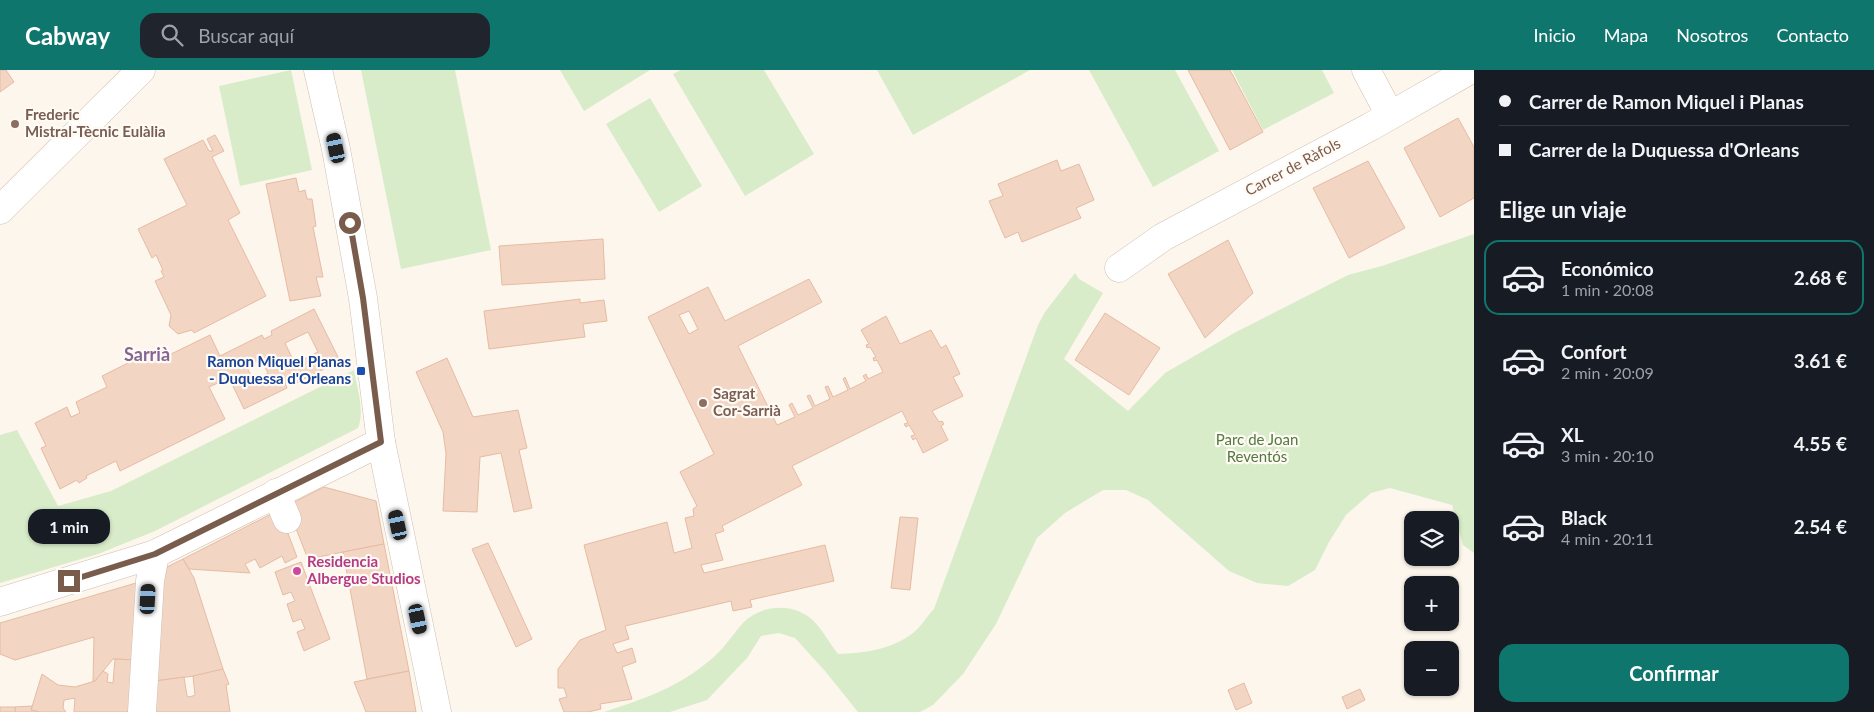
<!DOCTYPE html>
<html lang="es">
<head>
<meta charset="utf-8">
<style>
	body { margin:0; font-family:Lato,sans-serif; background:#20242c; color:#f1f3f6; height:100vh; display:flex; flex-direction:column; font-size:19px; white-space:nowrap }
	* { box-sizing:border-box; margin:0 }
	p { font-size:16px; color:#9ea1a6 }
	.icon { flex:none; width:28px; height:28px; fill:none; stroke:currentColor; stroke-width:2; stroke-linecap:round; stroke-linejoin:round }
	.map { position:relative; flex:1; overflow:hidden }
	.side { display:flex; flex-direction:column; background:#171b24; width:400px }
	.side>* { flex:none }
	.hud { display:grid; align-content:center; height:110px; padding:0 25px; background:#171b24 }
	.buttons { position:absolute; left:1404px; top:441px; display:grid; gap:10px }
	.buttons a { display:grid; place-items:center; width:55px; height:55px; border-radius:10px; background:#171b24; box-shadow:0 1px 4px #0004; font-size:25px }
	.end { position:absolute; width:22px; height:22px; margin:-11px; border:6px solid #7a5c4d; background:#fff; box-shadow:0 0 0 2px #fff }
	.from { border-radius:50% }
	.bubble { position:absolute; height:35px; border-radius:15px; background:#171b24; box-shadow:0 1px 4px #0004; font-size:16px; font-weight:700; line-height:35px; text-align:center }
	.car { position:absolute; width:15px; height:30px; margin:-15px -8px; border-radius:6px; box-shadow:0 0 4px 1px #0007; background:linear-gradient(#222 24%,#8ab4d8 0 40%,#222 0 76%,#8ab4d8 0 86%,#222 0) }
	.hud b { display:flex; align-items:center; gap:18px; height:48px; font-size:19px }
	.hud b+b { border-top:1px solid #363941 }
	.hud i { width:12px; height:12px; background:#f1f3f6 }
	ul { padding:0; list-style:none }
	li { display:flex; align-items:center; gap:15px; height:75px; margin:0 10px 8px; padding:0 15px; border:2px solid transparent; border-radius:15px }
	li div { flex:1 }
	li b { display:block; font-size:19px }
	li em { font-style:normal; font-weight:700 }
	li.selected { border-color:#0f766e }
	li>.icon { width:45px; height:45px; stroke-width:1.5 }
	h2 { padding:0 25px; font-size:22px; line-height:60px }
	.cta { display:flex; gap:10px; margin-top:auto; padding:10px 25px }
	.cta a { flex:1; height:58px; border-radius:15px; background:#0f766e; color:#fff; font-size:20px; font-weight:700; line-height:58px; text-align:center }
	header { display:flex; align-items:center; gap:30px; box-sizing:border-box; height:70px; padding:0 25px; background:#0f766e; color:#fff }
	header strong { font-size:24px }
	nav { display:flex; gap:28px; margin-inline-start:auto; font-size:18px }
	.search { width:350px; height:45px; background:#20242c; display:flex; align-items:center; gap:12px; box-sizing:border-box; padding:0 18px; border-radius:15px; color:#9ea1a6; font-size:19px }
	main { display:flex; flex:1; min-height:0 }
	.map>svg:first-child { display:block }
	.green { fill:#d8ecc9 }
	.building { fill:#f3d5c3; stroke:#e6bba3; fill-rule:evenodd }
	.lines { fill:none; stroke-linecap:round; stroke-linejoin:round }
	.minor-casing { stroke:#d1beb0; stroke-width:29 }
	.minor { stroke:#fff; stroke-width:28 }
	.route { stroke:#7a5c4d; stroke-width:6 }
	.education-dot { fill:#8d6e63; stroke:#fffaf3; stroke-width:2 }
	.transit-dot { fill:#1a4fb4; stroke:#fffaf3; stroke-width:2 }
	.hotel-dot { fill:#d1479c; stroke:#fffaf3; stroke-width:2 }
	.labels { text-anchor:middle; stroke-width:4.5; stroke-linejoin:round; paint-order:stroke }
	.education-label { font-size:15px; font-weight:bold; fill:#785e54; stroke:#fffaf3; text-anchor:start }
	.street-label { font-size:15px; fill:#7a5c4d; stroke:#fffaf3 }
	.transit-label { font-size:15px; font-weight:bold; fill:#164399; stroke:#fffaf3; text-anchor:end }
	.park-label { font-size:15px; fill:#537a41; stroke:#fffaf3 }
	.hotel-label { font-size:15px; font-weight:bold; fill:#b23c85; stroke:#fffaf3; text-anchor:start }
	.quarter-label { font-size:18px; font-weight:bold; fill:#846695; stroke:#fffaf3 }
</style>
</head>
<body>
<header>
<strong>Cabway</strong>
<div class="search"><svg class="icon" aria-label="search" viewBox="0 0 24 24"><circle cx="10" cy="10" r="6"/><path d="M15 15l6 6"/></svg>Buscar aquí</div>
<nav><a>Inicio</a><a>Mapa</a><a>Nosotros</a><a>Contacto</a></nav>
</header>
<main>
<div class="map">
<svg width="1474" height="642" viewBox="0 0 1474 642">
	<rect width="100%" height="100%" fill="#fdf6ec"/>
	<g class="green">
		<polygon points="291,0 312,100 240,116 219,16"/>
		<polygon points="361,0 455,0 491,180 401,199"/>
		<polygon points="560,0 650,0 584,41"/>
		<polygon points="681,0 764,0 814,84 745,126 673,4"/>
		<polygon points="877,0 1030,0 913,65"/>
		<polygon points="1089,0 1175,0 1219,81 1153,117"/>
		<polygon points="1232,0 1322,0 1334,23 1263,60"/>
		<polygon points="650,28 702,116 659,142 606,54"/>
		<path d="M1474 164V483L1463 475 1452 435 1390 418 1371 423 1346 445 1329 472 1315 500 1288 516 1257 513 1229 501 1148 430 1126 420H1103L1065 443 1037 468 996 554 963 604 933 635 920 642H858L825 601 795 568 779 563 761 566 747 588 707 630 670 642H604C643 629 672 620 704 595 721 583 730 568 743 553 760 535 790 533 809 547 821 556 829 573 838 584 864 583 891 580 913 563 921 557 927 546 934 539L1038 255 1045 242 1075 203 1079 209 1103 223 1064 289 1128 341 1165 303 1236 262 1348 205 1382 196Z"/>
		<path d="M354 300C357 318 365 341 358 358L155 461 98 484 0 513V365L17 360 58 436 111 421Z"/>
	</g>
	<g class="building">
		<polygon points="0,0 6,0 14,12 0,22"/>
		<polygon points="1188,0 1230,0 1263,62 1230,80"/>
		<polygon points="1458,48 1474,77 1474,128 1440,147 1404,78"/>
		<polygon points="215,65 224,81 212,87 240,143 228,150 266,226 194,263 192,260 178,264 169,256 171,245 155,211 164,207 161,201 163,200 156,185 152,188 138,159 187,135 164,89 203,70 209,81 213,81 207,69"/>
		<polygon points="1057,90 1061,101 1079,94 1094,130 1076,138 1081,148 1022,172 1018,162 1005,168 989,131 1003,126 998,114"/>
		<polygon points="1368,91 1405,158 1349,188 1313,118"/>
		<polygon points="296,108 299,122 305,120 307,129 312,129 316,156 313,157 323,207 316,207 321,226 290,231 266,114"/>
		<polygon points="603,169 605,209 502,215 499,176"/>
		<polygon points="1228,170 1253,223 1205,268 1168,204"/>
		<path d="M809 209 822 232 738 276 777 355 795 347 789 335 792 333 798 345 813 338 807 326 810 325 815 336 830 329 825 317 828 316 833 327 848 320 843 309 845 307 850 319 866 311 863 306 866 304 868 309 883 302 877 290 874 291 873 288 876 287 870 277 867 278 866 275 869 274 861 260 886 246 900 274 931 260 941 278 946 275 960 304 953 307 963 326 932 341 939 352 942 351 944 354 941 356 948 370 923 383 916 368 913 370 911 366 915 365 909 355 906 357 904 354 908 353 902 341 792 396 802 415 722 456 724 461 715 464 723 490 701 495 704 503 825 475 834 511 750 530 752 537 733 541 731 531 625 556 629 569 613 574 617 583 632 578 636 592 622 597 632 629 600 634 601 639 588 642H564L559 629 567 627 564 618H558V599L580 570 606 560 584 475 667 452 674 483 692 478 685 448 694 446 693 439 697 436 680 402 714 384 648 247 708 217 725 251ZM689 241 698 259 689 264 679 245Z"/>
		<polygon points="580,229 580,233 604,230 607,251 583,254 585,267 489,279 484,241"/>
		<path d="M314 239 340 291 296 313 294 309 285 313 287 318 244 339 229 308 209 317 225 349 120 401 116 391 86 406 87 408 79 413 77 410 60 419 41 378 46 376 35 353 67 337 71 347 80 343 76 332 107 317 102 306 162 276 167 286 210 265 220 286 262 265 264 269 272 265 271 261ZM308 262 318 282 295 294 285 273ZM261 289 268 303 254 311 246 296Z"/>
		<polygon points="1105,243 1160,278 1129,325 1075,290"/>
		<polygon points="447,288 473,347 518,340 527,378 519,380 532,438 514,442 501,383 480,387 477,442 443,441 446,384 443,362 416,302"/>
		<polygon points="324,417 376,431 384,474 308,489 295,456 281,439"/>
		<polygon points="279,440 297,487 285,493 282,486 260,498 255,489 245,494 250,503 189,499 183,489"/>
		<polygon points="900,447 918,448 910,520 891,518"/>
		<polygon points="488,473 532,569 516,577 472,479"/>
		<polygon points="384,474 409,601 367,609 343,482"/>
		<polygon points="183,489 194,508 223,599 210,604 155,611 161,500"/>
		<polygon points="301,492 330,569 304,581 297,562 305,559 301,549 293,552 287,534 295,531 291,522 283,525 275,502"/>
		<polygon points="136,513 134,590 113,589 95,611 93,612 94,567 15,590 0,584 0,553"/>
		<polygon points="115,589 134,590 131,642 74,642 75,628 64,630 63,638 66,642 39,642 31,640 42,604 58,615 75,617 95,611 103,601 108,604 107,612 113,613"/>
		<polygon points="223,599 229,614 226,615 230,642 153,642 155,611 184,607 187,626 190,627 195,625 193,606"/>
		<polygon points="409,601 416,642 366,642 354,612"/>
		<polygon points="1244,613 1252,633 1236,640 1228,620"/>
		<polygon points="1360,619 1365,630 1347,639 1342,627"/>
		<polygon points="32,636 31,640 39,642 15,642 15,637"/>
		<rect x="0" y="637" width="15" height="5"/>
	</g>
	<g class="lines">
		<defs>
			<g id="minor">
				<polyline points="318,0 336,79 363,228 381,372 437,642"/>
				<polyline points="1366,0 1390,45"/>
				<polyline points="0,140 141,0"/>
				<polyline points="1119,198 1163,167 1370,57 1470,0"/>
				<polyline points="276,423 287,449"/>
				<polyline points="0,532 155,484 381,372"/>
				<polyline points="142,642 150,511 155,484"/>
			</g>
		</defs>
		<use href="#minor" class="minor-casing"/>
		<use href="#minor" class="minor"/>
	</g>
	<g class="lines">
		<polyline class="route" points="69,511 155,484 381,372 363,228 350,153"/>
	</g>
	<g class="education-dot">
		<circle cx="15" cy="54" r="5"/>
		<circle cx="703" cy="333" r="5"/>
	</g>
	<rect class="transit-dot" x="356" y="296" width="10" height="10" rx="2.5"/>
	<circle class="hotel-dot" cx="297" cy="501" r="5"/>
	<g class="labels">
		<g class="education-label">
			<text x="25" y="50">Frederic<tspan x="25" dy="17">Mistral-Tècnic Eulàlia</tspan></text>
			<text x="713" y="329">Sagrat<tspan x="713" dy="17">Cor-Sarrià</tspan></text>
		</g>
		<g class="street-label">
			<text transform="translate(1293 97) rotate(-28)" y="5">Carrer de Ràfols</text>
		</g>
		<g class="transit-label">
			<text x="351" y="297">Ramon Miquel Planas<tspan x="351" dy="17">- Duquessa d'Orleans</tspan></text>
		</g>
		<g class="park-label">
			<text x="1257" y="375">Parc de Joan<tspan x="1257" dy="17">Reventós</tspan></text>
		</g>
		<g class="hotel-label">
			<text x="307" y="497">Residencia<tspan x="307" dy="17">Albergue Studios</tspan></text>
		</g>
		<g class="quarter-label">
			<text x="147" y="291">Sarrià</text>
		</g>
	</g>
</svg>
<div class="buttons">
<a><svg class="icon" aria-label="layers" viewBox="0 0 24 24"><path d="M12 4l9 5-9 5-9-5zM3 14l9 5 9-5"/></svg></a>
<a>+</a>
<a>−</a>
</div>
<i class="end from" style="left:350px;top:153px"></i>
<i class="end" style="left:69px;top:511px"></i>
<div class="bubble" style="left:28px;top:439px;width:82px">1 min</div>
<i class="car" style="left:336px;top:78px;rotate:348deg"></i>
<i class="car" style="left:398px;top:455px;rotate:348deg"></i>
<i class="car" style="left:148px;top:529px;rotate:3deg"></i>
<i class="car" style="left:418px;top:549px;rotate:168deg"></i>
</div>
<section class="side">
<div class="hud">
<b><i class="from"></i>Carrer de Ramon Miquel i Planas</b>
<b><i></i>Carrer de la Duquessa d'Orleans</b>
</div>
<h2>Elige un viaje</h2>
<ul>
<li class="selected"><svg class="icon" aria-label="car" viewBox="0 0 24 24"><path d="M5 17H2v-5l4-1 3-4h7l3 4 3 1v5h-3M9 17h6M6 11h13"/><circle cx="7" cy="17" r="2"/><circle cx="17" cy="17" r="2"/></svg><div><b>Económico</b><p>1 min · 20:08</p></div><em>2.68 €</em></li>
<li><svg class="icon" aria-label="car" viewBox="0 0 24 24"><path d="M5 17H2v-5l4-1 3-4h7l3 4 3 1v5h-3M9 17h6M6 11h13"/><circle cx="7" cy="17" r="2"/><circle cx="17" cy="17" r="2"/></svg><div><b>Confort</b><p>2 min · 20:09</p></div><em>3.61 €</em></li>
<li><svg class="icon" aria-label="car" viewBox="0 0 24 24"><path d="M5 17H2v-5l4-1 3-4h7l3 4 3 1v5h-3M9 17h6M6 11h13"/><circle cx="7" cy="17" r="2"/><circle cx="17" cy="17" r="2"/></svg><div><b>XL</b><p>3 min · 20:10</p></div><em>4.55 €</em></li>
<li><svg class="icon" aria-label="car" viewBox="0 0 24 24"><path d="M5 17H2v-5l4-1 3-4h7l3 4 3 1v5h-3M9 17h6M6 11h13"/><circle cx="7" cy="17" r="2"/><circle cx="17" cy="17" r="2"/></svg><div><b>Black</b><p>4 min · 20:11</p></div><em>2.54 €</em></li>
</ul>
<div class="cta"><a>Confirmar</a></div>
</section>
</main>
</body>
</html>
